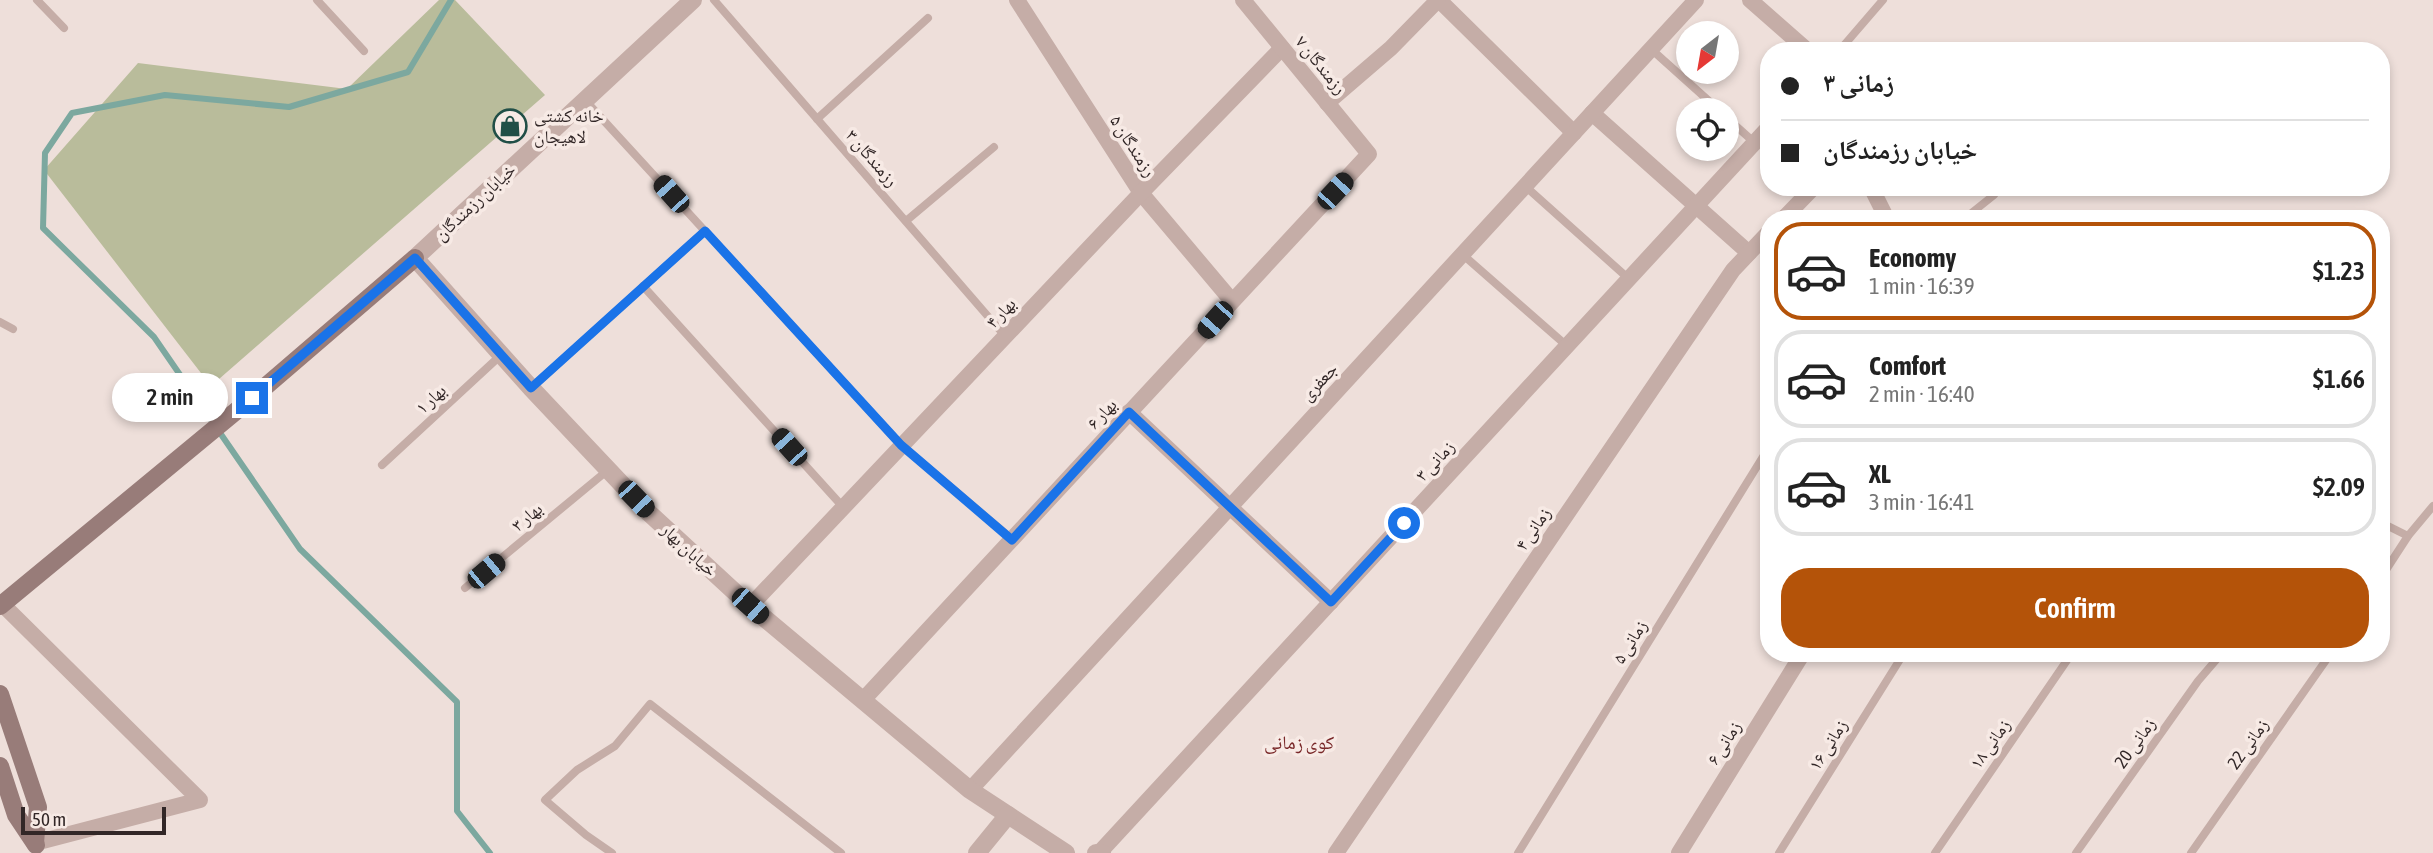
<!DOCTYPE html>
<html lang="en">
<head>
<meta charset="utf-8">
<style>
	body { margin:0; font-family:"Asap Condensed","Noto Naskh Arabic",sans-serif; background:#f6f6f6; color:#222; height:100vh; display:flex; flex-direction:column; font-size:26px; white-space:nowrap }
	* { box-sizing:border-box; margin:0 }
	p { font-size:23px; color:#767676 }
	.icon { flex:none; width:38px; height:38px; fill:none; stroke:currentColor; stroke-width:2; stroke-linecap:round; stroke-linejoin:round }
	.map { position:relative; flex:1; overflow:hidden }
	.drawer { position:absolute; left:1760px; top:210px; width:630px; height:452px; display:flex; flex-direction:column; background:#fff; border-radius:28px; box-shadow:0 4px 10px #0003 }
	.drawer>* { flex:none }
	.top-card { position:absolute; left:1760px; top:42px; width:630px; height:154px; border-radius:28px; box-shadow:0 4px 10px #0003; display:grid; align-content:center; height:154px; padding:0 21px; background:#fff }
	.needle { width:46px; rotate:211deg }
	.controls { position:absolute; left:1676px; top:21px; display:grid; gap:14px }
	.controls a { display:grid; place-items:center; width:63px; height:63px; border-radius:50%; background:#fff; box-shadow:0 4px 10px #0003; font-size:35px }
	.scale { position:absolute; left:21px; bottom:18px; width:145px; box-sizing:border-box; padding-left:7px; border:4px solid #322727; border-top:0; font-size:19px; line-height:24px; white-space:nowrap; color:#322727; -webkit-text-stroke:5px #f7eae5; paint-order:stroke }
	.end { position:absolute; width:32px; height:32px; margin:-16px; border:9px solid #1a73e8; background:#fff; box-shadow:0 0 0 4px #fff }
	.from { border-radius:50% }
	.bubble { position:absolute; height:49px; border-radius:24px; background:#fff; box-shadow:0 4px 10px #0003; font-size:23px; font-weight:600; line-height:49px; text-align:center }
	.car { position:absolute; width:21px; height:42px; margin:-21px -10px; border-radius:9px; box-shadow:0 0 5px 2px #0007; background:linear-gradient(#222 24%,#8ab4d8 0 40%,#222 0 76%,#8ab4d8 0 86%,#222 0) }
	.top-card b { display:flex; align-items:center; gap:24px; height:66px; font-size:26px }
	.top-card b+b { border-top:2px solid #e0e0e0 }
	.top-card i { width:18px; height:18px; background:#222 }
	ul { padding:12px 0 0; list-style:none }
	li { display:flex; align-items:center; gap:21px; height:98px; margin:0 14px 10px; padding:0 7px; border:4px solid #e0e0e0; border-radius:28px }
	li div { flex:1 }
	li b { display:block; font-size:26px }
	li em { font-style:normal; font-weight:600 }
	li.selected { border-color:#b45309 }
	li>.icon { width:63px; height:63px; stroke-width:1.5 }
	.cta { display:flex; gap:14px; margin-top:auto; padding:14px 21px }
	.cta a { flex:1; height:80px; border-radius:28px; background:#b45309; color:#fff; font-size:28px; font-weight:600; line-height:80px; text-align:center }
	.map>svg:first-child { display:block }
	.green { fill:#b9bc9b }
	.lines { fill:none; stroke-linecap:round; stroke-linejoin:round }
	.stream { stroke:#7ca89f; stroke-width:6 }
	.service { stroke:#c5ada7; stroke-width:8 }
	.minor { stroke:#c5ada7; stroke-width:16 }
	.tertiary { stroke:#c5ada7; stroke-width:18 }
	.secondary { stroke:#987c79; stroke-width:18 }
	.route { stroke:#1a73e8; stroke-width:9 }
	.labels { text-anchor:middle; stroke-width:7; stroke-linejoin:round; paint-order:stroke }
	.street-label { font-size:18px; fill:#322727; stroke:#f7eae5 }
	.poi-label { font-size:18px; fill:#322727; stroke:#f7eae5; text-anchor:start }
	.neighbourhood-label { font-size:19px; fill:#792829; stroke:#f7eae5 }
</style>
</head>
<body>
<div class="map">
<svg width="2433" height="853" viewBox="0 0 2433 853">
	<rect width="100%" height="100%" fill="#eedfda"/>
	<polygon class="green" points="439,0 455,0 545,95 211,386 44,170 138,63 347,89"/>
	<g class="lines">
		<polyline class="stream" points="451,0 408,72 289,107 165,95 72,113 45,153 43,228 154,337 300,549 457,702 457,811 490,853"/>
		<g class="service">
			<polyline points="37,0 64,28"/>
			<polyline points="317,0 364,51"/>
			<polyline points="714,0 1005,336"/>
			<polyline points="1651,49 1719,110"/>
			<polyline points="1839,51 1883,0"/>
			<polyline points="584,99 901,445 1012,539"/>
			<polyline points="1727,118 1755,143"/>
			<polyline points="817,119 928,18"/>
			<polyline points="1525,186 1629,279"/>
			<polyline points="1964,219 1994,195"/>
			<polyline points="906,221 994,147"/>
			<polyline points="1462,254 1567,346"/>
			<polyline points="643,286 843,507"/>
			<polyline points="0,322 13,329"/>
			<polyline points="531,388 705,231"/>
			<polyline points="382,465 501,355"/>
			<polyline points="2382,523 2408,536"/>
			<polyline points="2382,576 2408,536 2433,506"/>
			<polyline points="465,588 608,470"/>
			<polyline points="612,853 586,835 545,800 577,770 615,746 650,704 841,853"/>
			<polyline points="1518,853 1769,447"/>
			<polyline points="1779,853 1904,653"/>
			<polyline points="1935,853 2072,653"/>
			<polyline points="2076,853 2198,681 2222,653"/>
			<polyline points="2191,853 2331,653"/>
		</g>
		<g class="minor">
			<polyline points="1017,0 1141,193 1232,301"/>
			<polyline points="1439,0 1574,133"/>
			<polyline points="1750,0 1808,51"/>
			<polyline points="1327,103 1391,48 1438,0"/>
			<polyline points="1592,113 1749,253"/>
			<polyline points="1871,187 1887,219"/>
			<polyline points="1783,219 1814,187"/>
			<polyline points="1129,412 1331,602"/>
			<polyline points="2,604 200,800 35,843"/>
			<polyline points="750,606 1141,193 1282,48"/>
			<polyline points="863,700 1369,154 1243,0"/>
			<polyline points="970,790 1696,0"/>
			<polyline points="1100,852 1769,127"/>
			<polyline points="1336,853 1733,270 1769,232"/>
			<polyline points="1679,853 1803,653"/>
		</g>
		<g class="tertiary">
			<polyline points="693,0 415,258 531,388 649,513 750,606 970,790 1066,853"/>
			<polyline points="977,853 1008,815"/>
			<polyline points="1096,853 1102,853"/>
		</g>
		<g class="secondary">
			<polyline points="0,606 252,398 415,258"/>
			<polyline points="0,694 38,807 35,843"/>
			<polyline points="0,766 16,815 36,845"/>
		</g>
	</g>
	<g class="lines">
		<polyline class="route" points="252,398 415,258 531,388 705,231 901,445 1012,540 1129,412 1331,602 1404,523"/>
	</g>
	<defs>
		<symbol id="shop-ring" viewBox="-11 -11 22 22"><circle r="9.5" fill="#f7eae5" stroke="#214f47" stroke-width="1.5"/><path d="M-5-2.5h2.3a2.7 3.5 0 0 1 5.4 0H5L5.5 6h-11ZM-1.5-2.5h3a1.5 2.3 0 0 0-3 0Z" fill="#214f47"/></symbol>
	</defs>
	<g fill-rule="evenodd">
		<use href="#shop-ring" x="491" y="107" width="38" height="38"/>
	</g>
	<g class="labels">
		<g class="street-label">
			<text transform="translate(1321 65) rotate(51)" y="6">رزمندگان ۷</text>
			<text transform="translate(1133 146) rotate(57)" y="6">رزمندگان ۵</text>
			<text transform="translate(872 158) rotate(49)" y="6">رزمندگان ۳</text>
			<text transform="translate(475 202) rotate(-43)" y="6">خیابان رزمندگان</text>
			<text transform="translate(1001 313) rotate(-47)" y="6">بهار ۴</text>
			<text transform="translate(1319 382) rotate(-47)" y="6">جعفری</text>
			<text transform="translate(431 399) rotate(-43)" y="6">بهار ۱</text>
			<text transform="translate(1102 414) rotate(-47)" y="6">بهار ۶</text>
			<text transform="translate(1435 461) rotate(-47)" y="6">زمانی ۳</text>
			<text transform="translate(527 517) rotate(-40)" y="6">بهار ۳</text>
			<text transform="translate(1533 529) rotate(-56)" y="6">زمانی ۴</text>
			<text transform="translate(689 550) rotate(43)" y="6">خیابان بهار</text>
			<text transform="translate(1630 642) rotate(-58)" y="6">زمانی ۵</text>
			<text transform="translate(1724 743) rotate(-58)" y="6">زمانی ۶</text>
			<text transform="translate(2135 743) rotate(-55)" y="6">زمانی 20</text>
			<text transform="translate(1990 744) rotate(-55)" y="6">زمانی ۱۸</text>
			<text transform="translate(2248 744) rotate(-55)" y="6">زمانی 22</text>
			<text transform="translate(1828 745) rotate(-58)" y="6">زمانی ۱۶</text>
		</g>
		<g class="poi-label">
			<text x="534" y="122">خانه کشتی<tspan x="534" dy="21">لاهیجان</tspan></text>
		</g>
		<g class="neighbourhood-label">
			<text x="1299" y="749">کوی زمانی</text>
		</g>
	</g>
</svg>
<div class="controls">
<a><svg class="needle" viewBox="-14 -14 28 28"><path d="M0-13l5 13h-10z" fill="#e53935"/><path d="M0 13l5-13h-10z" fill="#767676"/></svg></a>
<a><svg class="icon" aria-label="locate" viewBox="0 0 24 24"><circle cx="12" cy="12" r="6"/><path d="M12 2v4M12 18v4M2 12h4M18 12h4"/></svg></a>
</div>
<div class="scale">50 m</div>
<i class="end from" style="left:1404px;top:523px"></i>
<i class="end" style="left:252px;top:398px"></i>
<div class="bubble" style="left:112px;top:373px;width:116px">2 min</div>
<i class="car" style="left:1335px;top:191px;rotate:43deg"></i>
<i class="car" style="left:671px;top:194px;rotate:318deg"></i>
<i class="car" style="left:1215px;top:320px;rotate:222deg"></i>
<i class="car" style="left:789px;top:447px;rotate:318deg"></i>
<i class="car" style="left:636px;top:499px;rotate:136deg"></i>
<i class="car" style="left:486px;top:571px;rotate:50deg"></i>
<i class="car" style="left:750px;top:606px;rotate:132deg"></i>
<div class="top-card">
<b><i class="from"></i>زمانی ۳</b>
<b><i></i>خیابان رزمندگان</b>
</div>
<section class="drawer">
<ul>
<li class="selected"><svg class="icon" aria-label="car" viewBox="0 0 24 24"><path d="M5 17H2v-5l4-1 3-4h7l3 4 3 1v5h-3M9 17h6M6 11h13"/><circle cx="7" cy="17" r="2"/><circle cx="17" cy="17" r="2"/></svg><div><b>Economy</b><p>1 min · 16:39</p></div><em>$1.23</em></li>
<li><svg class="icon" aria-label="car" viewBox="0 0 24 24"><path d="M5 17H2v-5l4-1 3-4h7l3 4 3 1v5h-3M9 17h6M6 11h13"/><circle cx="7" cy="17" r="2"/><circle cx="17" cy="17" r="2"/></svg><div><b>Comfort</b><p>2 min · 16:40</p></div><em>$1.66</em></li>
<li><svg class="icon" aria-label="car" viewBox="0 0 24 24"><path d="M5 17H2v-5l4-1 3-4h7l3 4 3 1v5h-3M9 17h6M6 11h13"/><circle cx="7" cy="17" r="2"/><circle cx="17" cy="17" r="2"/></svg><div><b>XL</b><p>3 min · 16:41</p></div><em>$2.09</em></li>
</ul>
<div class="cta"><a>Confirm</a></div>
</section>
</div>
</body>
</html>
